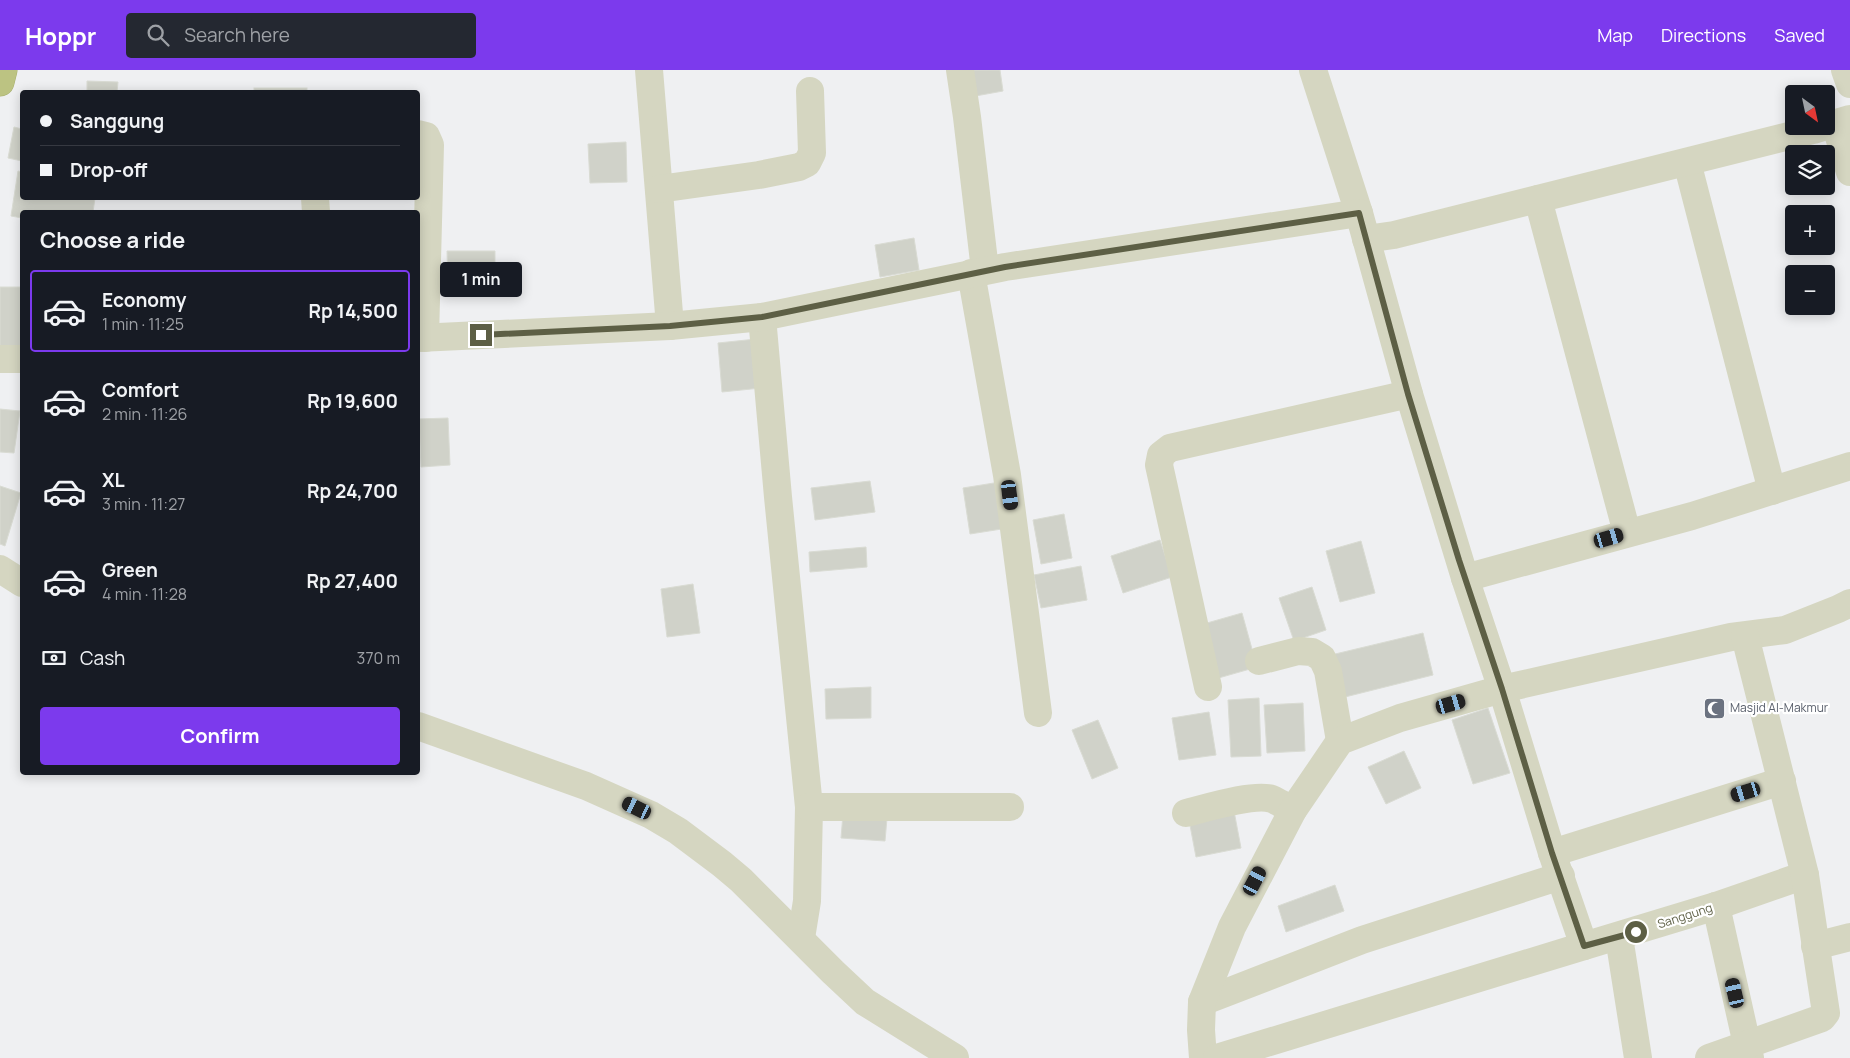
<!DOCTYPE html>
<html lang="en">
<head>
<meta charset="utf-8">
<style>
	body { margin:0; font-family:Manrope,sans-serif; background:#242831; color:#f1f3f6; height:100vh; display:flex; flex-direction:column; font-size:19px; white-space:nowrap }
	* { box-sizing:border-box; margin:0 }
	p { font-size:16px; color:#9ea1a6 }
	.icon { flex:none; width:28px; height:28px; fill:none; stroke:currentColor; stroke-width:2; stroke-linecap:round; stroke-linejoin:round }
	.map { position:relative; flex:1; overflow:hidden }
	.sheet { position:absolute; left:20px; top:140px; width:400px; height:565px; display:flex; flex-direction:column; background:#171b24; border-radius:5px; box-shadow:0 2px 12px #0003 }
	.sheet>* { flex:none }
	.hud { position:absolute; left:20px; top:20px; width:400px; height:110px; border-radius:5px; box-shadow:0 2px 12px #0003; display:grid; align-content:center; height:110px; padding:0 20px; background:#171b24 }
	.needle { width:32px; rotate:147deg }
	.buttons { position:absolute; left:1785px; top:15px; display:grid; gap:10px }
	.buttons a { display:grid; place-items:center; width:50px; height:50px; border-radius:5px; background:#171b24; box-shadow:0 2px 12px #0003; font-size:25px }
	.end { position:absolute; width:22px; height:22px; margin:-11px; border:6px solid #5d5f45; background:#fff; box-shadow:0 0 0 2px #fff }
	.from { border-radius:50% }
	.bubble { position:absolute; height:35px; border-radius:5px; background:#171b24; box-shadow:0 2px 12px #0003; font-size:16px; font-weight:700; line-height:35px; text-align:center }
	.car { position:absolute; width:15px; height:30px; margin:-15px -8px; border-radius:6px; box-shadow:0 0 4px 1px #0007; background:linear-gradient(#222 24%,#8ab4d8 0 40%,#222 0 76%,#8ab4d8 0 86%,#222 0) }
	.hud b { display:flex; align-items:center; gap:18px; height:48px; font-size:19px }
	.hud b+b { border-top:1px solid #363941 }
	.hud i { width:12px; height:12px; background:#f1f3f6 }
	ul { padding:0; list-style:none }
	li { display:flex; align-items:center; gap:15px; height:82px; margin:0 10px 8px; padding:0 10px; border:2px solid transparent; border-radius:5px }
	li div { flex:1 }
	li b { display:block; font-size:19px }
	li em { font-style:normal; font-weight:700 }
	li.on { border-color:#7c3aed }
	li>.icon { width:45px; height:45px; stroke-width:1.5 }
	h2 { padding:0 20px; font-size:22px; line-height:60px }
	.pay { display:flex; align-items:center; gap:12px; height:55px; padding:0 20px; font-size:19px }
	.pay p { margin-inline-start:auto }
	.primary-button { display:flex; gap:10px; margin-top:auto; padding:10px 20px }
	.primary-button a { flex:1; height:58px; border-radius:5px; background:#7c3aed; color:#fff; font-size:20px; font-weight:700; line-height:58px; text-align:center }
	header { display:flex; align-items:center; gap:30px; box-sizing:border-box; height:70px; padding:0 25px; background:#7c3aed; color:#fff }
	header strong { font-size:24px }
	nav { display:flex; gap:28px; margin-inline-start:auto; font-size:18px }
	.search { width:350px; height:45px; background:#242831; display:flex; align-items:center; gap:12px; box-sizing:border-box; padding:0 18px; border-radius:5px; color:#9ea1a6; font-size:19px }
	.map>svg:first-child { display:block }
	.building { fill:#d0d2c9; stroke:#d9dbd3 }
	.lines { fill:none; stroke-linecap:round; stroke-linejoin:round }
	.highway-casing { stroke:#a7af6d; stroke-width:29 }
	.minor { stroke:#d5d6c1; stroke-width:28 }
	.highway { stroke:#bcc382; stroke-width:28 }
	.route { stroke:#5d5f45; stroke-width:6 }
	.labels { text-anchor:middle; stroke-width:4.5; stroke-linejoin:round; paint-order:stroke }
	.worship-label { font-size:12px; fill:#5b616d; stroke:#fff; text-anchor:start }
	.street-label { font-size:12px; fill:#5d5f45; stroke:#fff }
</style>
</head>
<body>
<header>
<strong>Hoppr</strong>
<div class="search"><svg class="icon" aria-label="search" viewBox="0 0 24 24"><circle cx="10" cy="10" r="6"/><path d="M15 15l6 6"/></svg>Search here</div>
<nav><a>Map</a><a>Directions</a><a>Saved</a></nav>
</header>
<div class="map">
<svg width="1850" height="988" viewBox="0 0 1850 988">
	<rect width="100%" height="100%" fill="#eff0f2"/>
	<g class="building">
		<polygon points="966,0 1000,0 1003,21 970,27"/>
		<polygon points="87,11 118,12 117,22 87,22"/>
		<rect x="254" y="18" width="53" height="4"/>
		<polygon points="14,57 22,59 22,91 8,88"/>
		<polygon points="626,72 627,112 590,113 588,74"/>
		<polygon points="18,101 22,102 22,128 95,128 93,142 22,142 22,148 11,146"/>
		<polygon points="914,168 919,200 880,207 875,175"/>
		<polygon points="447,181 495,181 495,214 448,215"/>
		<rect x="0" y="217" width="22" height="64"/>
		<polygon points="756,269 761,318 722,322 718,273"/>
		<polygon points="0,339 20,341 14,383 0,382"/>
		<polygon points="448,348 450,395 421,397 419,349"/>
		<polygon points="870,411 875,442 815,450 811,418"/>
		<polygon points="1000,412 1008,458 970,464 963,418"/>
		<polygon points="0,416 21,423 5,476 0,474"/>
		<polygon points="1064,444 1072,488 1041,494 1033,450"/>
		<polygon points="1160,470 1172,507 1123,523 1111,486"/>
		<polygon points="1361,471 1375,523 1340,532 1326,481"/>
		<polygon points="866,477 867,497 810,502 809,482"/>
		<polygon points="1081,496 1087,530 1041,538 1034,505"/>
		<polygon points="693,514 700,563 667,567 661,519"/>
		<polygon points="1312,517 1326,560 1294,571 1279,528"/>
		<polygon points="1242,543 1257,597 1215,609 1200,555"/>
		<polygon points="1423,563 1433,605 1341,628 1331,585"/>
		<polygon points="871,617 871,648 826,649 825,619"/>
		<polygon points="1259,628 1261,686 1231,687 1228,630"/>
		<polygon points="1303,633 1305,681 1267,683 1264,635"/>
		<polygon points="1488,638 1510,703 1473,714 1452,650"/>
		<polygon points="1209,642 1216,685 1179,690 1172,648"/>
		<polygon points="1098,650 1118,698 1092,709 1072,660"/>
		<polygon points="1404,681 1421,718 1386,734 1368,697"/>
		<polygon points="1234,741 1241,778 1196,787 1189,750"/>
		<polygon points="843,744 887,748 885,771 841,768"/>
		<polygon points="1335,815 1344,841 1286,862 1278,836"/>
	</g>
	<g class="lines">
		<defs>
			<polyline id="highway" points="0,12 3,0"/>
		</defs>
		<use href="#highway" class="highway-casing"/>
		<g class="minor">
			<polyline points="649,0 670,256"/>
			<polyline points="960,0 967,47 985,200"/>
			<polyline points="1313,0 1359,143 1409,324 1465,508 1502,619 1552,783 1584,876 1716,836 1805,805"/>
			<polyline points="1845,0 1850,14"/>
			<polyline points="1835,54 1850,102"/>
			<polyline points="418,64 426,66 430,75 425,268"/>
			<polyline points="1687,92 1772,421"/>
			<polyline points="659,119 759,105 799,97 807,93 812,83 810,21"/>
			<polyline points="315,128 316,142"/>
			<polyline points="1538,129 1627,463"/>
			<polyline points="1366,169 1394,165 1813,60 1850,49"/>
			<polyline points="971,203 1007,405 1038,643"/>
			<polyline points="762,247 778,427 809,737 807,831 801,868"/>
			<polyline points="418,268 670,256 762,247 1005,197 1359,143"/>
			<polyline points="0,289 22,289"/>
			<polyline points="0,499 22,513"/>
			<polyline points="1465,508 1692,446 1850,396"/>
			<polyline points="1259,591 1298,581 1312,582 1322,588 1328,601 1340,671"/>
			<polyline points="1208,617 1159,395 1161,385 1170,378 1409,324"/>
			<polyline points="418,656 586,716 651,745 678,761 722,794 741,810 833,902 865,932 955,988"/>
			<polyline points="809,737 1010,737"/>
			<path d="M1186 743C1206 738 1254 723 1272 729 1279 732 1286 737 1293 740"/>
			<polyline points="1552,783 1782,711"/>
			<polyline points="1716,836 1750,988"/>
			<polyline points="1619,867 1638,988"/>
			<polyline points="1815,876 1850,867"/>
			<polyline points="1202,932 1362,870 1561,806"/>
			<polyline points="1203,988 1201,960 1202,932 1232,857 1293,740 1340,671 1400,648 1502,619 1731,567 1785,560 1838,539 1850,533"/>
			<polyline points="1217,988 1584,876"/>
			<polyline points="1709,988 1822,948 1826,943 1805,805 1745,566"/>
		</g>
		<use href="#highway" class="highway"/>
	</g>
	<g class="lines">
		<polyline class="route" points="481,265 670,256 762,247 1005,197 1359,143 1408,324 1459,490 1502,619 1552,783 1584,876 1636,862"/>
	</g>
	<defs>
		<symbol id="mosque-square" viewBox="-11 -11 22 22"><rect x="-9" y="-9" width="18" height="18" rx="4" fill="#6b7280" stroke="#fff"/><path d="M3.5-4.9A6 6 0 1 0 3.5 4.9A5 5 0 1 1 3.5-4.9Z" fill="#fff"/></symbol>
	</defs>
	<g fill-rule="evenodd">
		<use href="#mosque-square" x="1702" y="626" width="25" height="25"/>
	</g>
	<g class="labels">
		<g class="worship-label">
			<text x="1730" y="642">Masjid Al-Makmur</text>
		</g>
		<g class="street-label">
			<text transform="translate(1685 846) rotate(-18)" y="4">Sanggung</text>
		</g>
	</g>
</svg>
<div class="buttons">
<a><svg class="needle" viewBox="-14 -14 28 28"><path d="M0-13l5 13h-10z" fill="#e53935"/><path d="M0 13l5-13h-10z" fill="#9ea1a6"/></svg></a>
<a><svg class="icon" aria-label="layers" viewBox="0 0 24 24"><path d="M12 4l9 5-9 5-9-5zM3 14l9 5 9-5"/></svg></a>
<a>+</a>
<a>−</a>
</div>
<i class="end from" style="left:1636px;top:862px"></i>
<i class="end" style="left:481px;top:265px"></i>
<div class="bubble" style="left:440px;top:192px;width:82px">1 min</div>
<i class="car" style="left:1010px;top:425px;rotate:173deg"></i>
<i class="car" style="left:1609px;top:468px;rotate:74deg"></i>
<i class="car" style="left:1451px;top:634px;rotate:74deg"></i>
<i class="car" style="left:1746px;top:722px;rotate:253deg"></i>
<i class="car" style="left:637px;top:738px;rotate:296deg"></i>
<i class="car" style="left:1255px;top:811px;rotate:28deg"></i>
<i class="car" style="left:1735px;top:923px;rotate:347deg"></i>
<div class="hud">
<b><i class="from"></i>Sanggung</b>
<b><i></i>Drop-off</b>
</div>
<section class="sheet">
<h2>Choose a ride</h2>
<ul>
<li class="on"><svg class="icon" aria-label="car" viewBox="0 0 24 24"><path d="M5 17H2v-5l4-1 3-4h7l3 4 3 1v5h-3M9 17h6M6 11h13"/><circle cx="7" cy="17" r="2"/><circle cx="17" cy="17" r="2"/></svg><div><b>Economy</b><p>1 min · 11:25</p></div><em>Rp 14,500</em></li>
<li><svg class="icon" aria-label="car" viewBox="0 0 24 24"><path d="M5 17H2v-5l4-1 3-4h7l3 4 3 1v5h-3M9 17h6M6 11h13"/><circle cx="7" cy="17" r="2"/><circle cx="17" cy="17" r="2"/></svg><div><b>Comfort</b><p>2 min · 11:26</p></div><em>Rp 19,600</em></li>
<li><svg class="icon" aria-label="car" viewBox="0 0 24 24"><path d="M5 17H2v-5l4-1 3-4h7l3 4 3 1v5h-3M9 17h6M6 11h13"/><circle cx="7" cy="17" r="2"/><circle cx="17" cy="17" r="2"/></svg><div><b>XL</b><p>3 min · 11:27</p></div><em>Rp 24,700</em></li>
<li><svg class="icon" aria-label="car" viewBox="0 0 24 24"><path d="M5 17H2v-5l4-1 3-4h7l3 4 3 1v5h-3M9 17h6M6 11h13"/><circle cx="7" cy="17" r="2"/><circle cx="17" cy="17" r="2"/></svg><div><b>Green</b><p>4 min · 11:28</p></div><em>Rp 27,400</em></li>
</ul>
<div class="pay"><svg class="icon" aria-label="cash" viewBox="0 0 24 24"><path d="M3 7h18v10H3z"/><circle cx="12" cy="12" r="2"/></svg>Cash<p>370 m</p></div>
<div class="primary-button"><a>Confirm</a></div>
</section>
</div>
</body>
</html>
